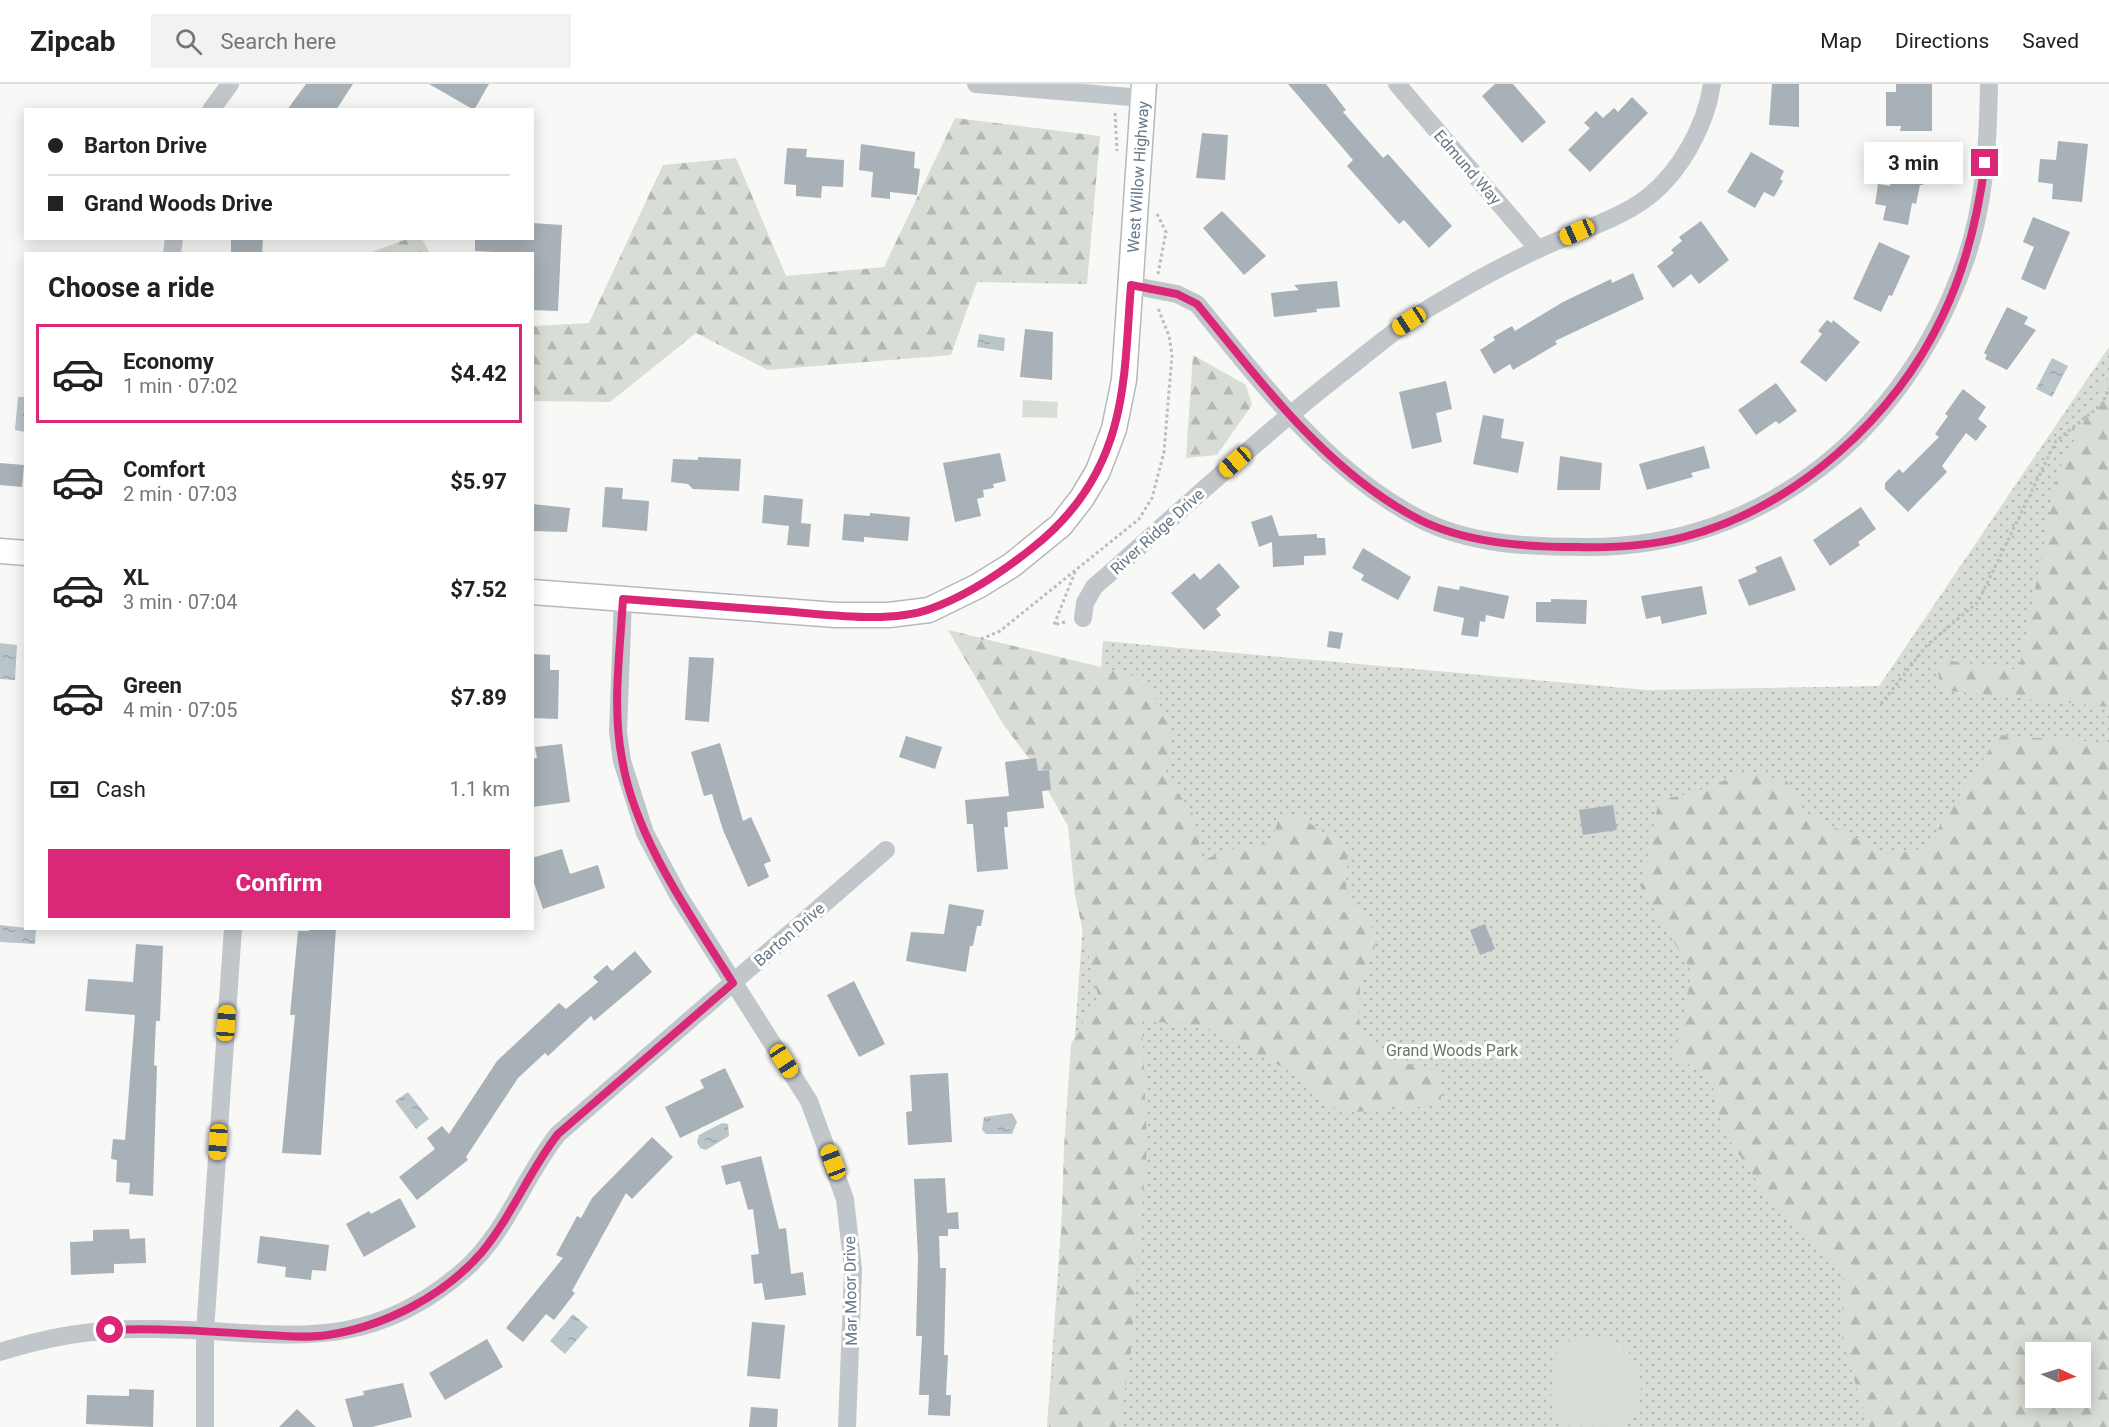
<!DOCTYPE html>
<html lang="en">
<head>
<meta charset="utf-8">
<style>
	body { margin:0; font-family:Roboto,sans-serif; background:#f2f2f2; color:#222; height:100vh; display:flex; flex-direction:column; font-size:22px; white-space:nowrap }
	* { box-sizing:border-box; margin:0 }
	p { font-size:20px; color:#767676 }
	.icon { flex:none; width:33px; height:33px; fill:none; stroke:currentColor; stroke-width:2; stroke-linecap:round; stroke-linejoin:round }
	.map { position:relative; flex:1; overflow:hidden }
	.sheet { position:absolute; left:24px; top:168px; width:510px; height:678px; display:flex; flex-direction:column; background:#fff; border-radius:0px; box-shadow:0 3px 15px #0003 }
	.sheet>* { flex:none }
	.hud { position:absolute; left:24px; top:24px; width:510px; height:132px; border-radius:0px; box-shadow:0 3px 15px #0003; display:grid; align-content:center; height:132px; padding:0 24px; background:#fff }
	.needle { width:39px; rotate:94deg }
	.fabs { position:absolute; left:2025px; top:1258px; display:grid; gap:12px }
	.fabs a { display:grid; place-items:center; width:66px; height:66px; border-radius:0px; background:#fff; box-shadow:0 3px 15px #0003; font-size:30px }
	.end { position:absolute; width:27px; height:27px; margin:-14px; border:8px solid #db2777; background:#fff; box-shadow:0 0 0 3px #fff }
	.from { border-radius:50% }
	.bubble { position:absolute; height:42px; border-radius:0px; background:#fff; box-shadow:0 3px 15px #0003; font-size:20px; font-weight:700; line-height:42px; text-align:center }
	.car { position:absolute; width:18px; height:36px; margin:-18px -9px; border-radius:8px; box-shadow:0 0 4px 2px #0007; background:linear-gradient(#f5c518 24%,#345 0 40%,#f5c518 0 76%,#345 0 86%,#f5c518 0) }
	.hud b { display:flex; align-items:center; gap:21px; height:57px; font-size:22px }
	.hud b+b { border-top:2px solid #e0e0e0 }
	.hud i { width:15px; height:15px; background:#222 }
	ul { padding:0; list-style:none }
	li { display:flex; align-items:center; gap:18px; height:99px; margin:0 12px 9px; padding:0 12px; border:3px solid transparent; border-radius:0px }
	li div { flex:1 }
	li b { display:block; font-size:22px }
	li em { font-style:normal; font-weight:700 }
	li.active { border-color:#db2777 }
	li>.icon { width:54px; height:54px; stroke-width:1.5 }
	h2 { padding:0 24px; font-size:27px; line-height:72px }
	.pay { display:flex; align-items:center; gap:15px; height:66px; padding:0 24px; font-size:22px }
	.pay p { margin-inline-start:auto }
	.button { display:flex; gap:12px; margin-top:auto; padding:12px 24px }
	.button a { flex:1; height:69px; border-radius:0px; background:#db2777; color:#fff; font-size:24px; font-weight:700; line-height:69px; text-align:center }
	header { display:flex; align-items:center; gap:36px; box-sizing:border-box; height:84px; padding:0 30px; background:#fff; border-bottom:2px solid #e0e0e0 }
	header strong { font-size:28px }
	nav { display:flex; gap:33px; margin-inline-start:auto; font-size:21px }
	.search { width:420px; height:54px; background:#f2f2f2; display:flex; align-items:center; gap:15px; box-sizing:border-box; padding:0 21px; border-radius:0px; color:#767676; font-size:22px }
	.map>svg:first-child { display:block }
	.grass { fill:url(#grass-dots); fill-rule:evenodd }
	.forest { fill:url(#forest-firs); fill-rule:evenodd }
	.pitch { fill:#d8ddd5 }
	.water { fill:url(#water-ripples) }
	.building { fill:#a8b1b7 }
	.lines { fill:none; stroke-linecap:round; stroke-linejoin:round }
	.secondary-casing { stroke:#b4b9be; stroke-width:27 }
	.path { stroke:#b9bdc0; stroke-width:3; stroke-dasharray:3 3; stroke-linecap:butt }
	.street { stroke:#c1c6ca; stroke-width:18 }
	.secondary { stroke:#fff; stroke-width:24 }
	.route { stroke:#db2777; stroke-width:8 }
	.labels { text-anchor:middle; stroke-width:6; stroke-linejoin:round; paint-order:stroke }
	.street-label { font-size:16px; fill:#677887; stroke:#fff }
	.park-label { font-size:16px; fill:#667962; stroke:#fff }
</style>
</head>
<body>
<header>
<strong>Zipcab</strong>
<div class="search"><svg class="icon" aria-label="search" viewBox="0 0 24 24"><circle cx="10" cy="10" r="6"/><path d="M15 15l6 6"/></svg>Search here</div>
<nav><a>Map</a><a>Directions</a><a>Saved</a></nav>
</header>
<div class="map">
<svg width="2109" height="1343" viewBox="0 0 2109 1343">
	<defs>
		<pattern id="grass-dots" width="8" height="8" patternUnits="userSpaceOnUse" patternTransform="scale(1.5)"><rect width="8" height="8" fill="#d8ddd5"/><path d="M2 2h.1M6 6h.1" fill="none" stroke="#b3b8b2" stroke-width="1.8" stroke-linecap="round"/></pattern>
		<pattern id="forest-firs" width="22" height="20" patternUnits="userSpaceOnUse" patternTransform="scale(1.5)"><rect width="22" height="20" fill="#d8ddd5"/><path d="M5 1l3.5 6h-7zM16 11l3.5 6h-7z" fill="#b3b8b2"/></pattern>
		<pattern id="water-ripples" width="26" height="14" patternUnits="userSpaceOnUse" patternTransform="scale(1.5)"><rect width="26" height="14" fill="#bac5ca"/><path d="M2 4q2-2 4 0t4 0M15 11q2-2 4 0t4 0" fill="none" stroke="#9ba5aa"/></pattern>
	</defs>
	<rect width="100%" height="100%" fill="#f8f8f6"/>
	<path class="grass" d="M2109 263V1343H1047L1103 557 1647 606 1879 602ZM2036 1269H2080V1314H2036Z"/>
	<g class="forest">
		<polygon points="955,34 1100,52 1087,200 977,198 951,271 768,286 696,249 610,318 533,317 533,242 589,239 663,81 736,74 786,192 884,183"/>
		<polygon points="407,155 422,155 430,169 369,169"/>
		<polygon points="1193,271 1246,301 1252,321 1217,371 1186,374"/>
		<polygon points="2109,290 2109,623 1940,606 1937,575 2019,586 2059,385"/>
		<polygon points="948,546 1130,590 1153,610 1173,649 1165,692 1192,727 1203,776 1240,762 1271,760 1279,733 1297,731 1348,764 1346,803 1378,854 1360,903 1359,945 1385,973 1441,989 1441,1021 1342,1029 1286,985 1201,941 1142,937 1147,1062 1131,1266 1119,1343 1049,1343 1059,1216 1064,1064 1071,960 1098,912 1075,812 1068,742 1033,680 1003,640"/>
		<path d="M1999 651 2109 659V1343H1868L1842 1253 1843 1186 1769 1115 1723 1047 1711 994 1675 972 1692 888 1641 804 1659 716 1692 709 1745 688 1787 697 1804 728 1889 771 1926 764ZM2036 1269H2080V1314H2036Z"/>
	</g>
	<g class="pitch">
		<polygon points="1023,316 1058,318 1057,334 1022,333"/>
		<path d="M1575 1253C1589 1254 1604 1254 1618 1259 1633 1266 1642 1293 1641 1309 1640 1322 1631 1333 1624 1343L1561 1341C1543 1326 1555 1286 1557 1265Z"/>
	</g>
	<g class="water">
		<polygon points="979,250 1005,254 1004,267 977,263"/>
		<polygon points="2052,274 2068,282 2052,313 2036,305"/>
		<polygon points="18,313 25,313 25,348 15,346"/>
		<polygon points="0,559 17,561 15,596 0,595"/>
		<polygon points="0,841 36,845 35,860 0,858"/>
		<polygon points="408,1008 429,1035 416,1045 395,1017"/>
		<polygon points="1012,1029 1017,1038 1012,1050 986,1050 982,1046 984,1033"/>
		<polygon points="722,1039 728,1040 729,1052 706,1066 700,1064 697,1058 699,1051"/>
		<polygon points="573,1230 588,1243 565,1270 550,1257"/>
	</g>
	<g class="building">
		<polygon points="306,0 353,0 336,26 287,26"/>
		<polygon points="429,0 489,0 474,26"/>
		<polygon points="1288,0 1326,0 1346,26 1343,28 1383,74 1388,70 1452,142 1429,164 1404,136 1399,140 1347,82 1353,76"/>
		<polygon points="1495,0 1513,0 1546,38 1522,59 1482,12"/>
		<polygon points="1772,0 1799,0 1799,43 1769,41"/>
		<polygon points="1896,0 1932,0 1932,47 1900,47 1901,42 1886,42 1886,8 1896,8"/>
		<polygon points="1632,13 1648,29 1590,88 1568,66 1590,44 1584,39 1596,27 1603,34 1614,24 1618,28"/>
		<polygon points="1202,49 1228,51 1225,96 1196,94"/>
		<polygon points="2058,57 2088,60 2082,118 2052,115 2053,100 2038,98 2040,75 2056,76"/>
		<polygon points="861,60 915,68 914,84 920,85 917,111 890,108 890,115 871,113 873,88 859,86"/>
		<polygon points="787,64 807,65 806,73 844,76 843,103 822,102 821,114 796,112 796,101 784,100"/>
		<polygon points="1751,68 1784,87 1780,95 1783,97 1774,113 1764,108 1755,124 1727,108"/>
		<polygon points="1896,70 1928,77 1923,101 1920,101 1916,120 1912,119 1908,141 1883,136 1886,122 1875,120 1878,100 1890,102"/>
		<polygon points="1222,127 1266,172 1244,191 1203,144"/>
		<polygon points="2033,133 2070,148 2045,206 2021,195 2034,163 2023,158"/>
		<polygon points="1701,137 1729,176 1699,200 1691,190 1673,204 1657,182 1674,169 1671,166 1682,157 1679,153"/>
		<polygon points="532,139 562,141 558,227 532,226 533,170 475,167 475,154 532,154"/>
		<polygon points="231,154 263,154 262,170 231,170"/>
		<polygon points="1879,158 1910,172 1892,212 1889,211 1881,228 1853,215"/>
		<polygon points="1633,189 1644,215 1555,257 1557,260 1513,286 1510,280 1494,290 1480,266 1495,256 1493,253 1512,242 1515,247 1563,218 1611,195 1612,199"/>
		<polygon points="1337,197 1340,223 1316,225 1317,228 1274,233 1271,209 1299,206 1294,201"/>
		<polygon points="2007,223 2028,233 2024,240 2036,246 2007,286 1985,275 1987,271 1984,269"/>
		<polygon points="1827,236 1832,239 1833,236 1860,258 1826,298 1800,278 1822,250 1818,247"/>
		<polygon points="1025,245 1053,248 1052,296 1020,293"/>
		<polygon points="1446,297 1452,325 1436,329 1442,358 1412,365 1399,308"/>
		<polygon points="1776,299 1797,327 1779,340 1776,337 1756,351 1738,326"/>
		<polygon points="1963,305 1986,323 1978,335 1987,342 1976,357 1966,349 1942,382 1947,388 1908,428 1885,405 1885,399 1899,385 1903,389 1939,353 1935,350 1948,332 1945,330"/>
		<polygon points="1483,331 1504,335 1501,354 1524,358 1518,389 1473,380"/>
		<polygon points="1704,362 1710,384 1691,389 1693,393 1647,406 1639,380"/>
		<polygon points="1000,369 1006,397 993,400 994,404 983,406 984,413 977,415 981,432 955,438 943,379"/>
		<polygon points="1560,372 1602,379 1600,406 1557,406"/>
		<polygon points="698,373 741,375 739,407 693,405 688,400 671,398 673,375 698,376"/>
		<polygon points="0,379 24,381 22,403 0,401"/>
		<polygon points="605,403 623,404 622,415 649,417 647,447 602,443"/>
		<polygon points="764,411 803,415 801,439 811,440 809,463 787,461 789,442 762,439"/>
		<polygon points="532,420 570,424 567,448 532,447"/>
		<polygon points="1861,423 1876,445 1858,458 1860,461 1830,482 1813,456"/>
		<polygon points="870,429 910,433 908,457 864,453 864,458 842,456 844,430 870,432"/>
		<polygon points="1272,431 1279,452 1317,450 1317,454 1325,454 1326,471 1304,472 1304,481 1273,483 1272,458 1259,463 1251,438"/>
		<polygon points="1363,464 1411,493 1398,516 1361,496 1364,491 1352,484"/>
		<polygon points="1781,472 1796,506 1749,522 1738,496 1757,488 1755,483"/>
		<polygon points="1219,479 1240,503 1216,525 1221,531 1204,546 1171,509 1194,489 1200,496"/>
		<polygon points="1438,502 1459,506 1460,502 1509,512 1504,535 1486,531 1485,538 1480,537 1478,553 1461,551 1464,534 1433,527"/>
		<polygon points="1702,502 1707,530 1662,540 1660,532 1646,535 1641,512"/>
		<polygon points="1551,515 1587,516 1586,540 1536,538 1536,518 1551,518"/>
		<polygon points="1329,547 1343,549 1340,565 1327,563"/>
		<polygon points="532,570 550,571 550,586 559,586 558,635 532,634"/>
		<polygon points="689,573 714,574 709,638 685,636"/>
		<polygon points="906,652 942,663 935,685 899,673"/>
		<polygon points="720,659 743,737 751,733 771,777 764,780 769,793 748,803 723,746 712,710 704,712 691,668"/>
		<polygon points="562,660 570,718 532,723 532,675 537,674 535,663"/>
		<polygon points="1036,674 1038,687 1049,686 1051,706 1042,707 1044,724 1007,728 1008,743 1004,743 1008,785 977,788 973,740 967,740 965,716 1009,712 1005,678"/>
		<polygon points="1613,721 1617,746 1583,751 1579,726"/>
		<polygon points="562,765 570,790 598,781 605,804 543,825 532,793 532,774"/>
		<polygon points="949,820 984,826 981,842 977,842 973,862 970,862 966,888 906,877 911,848 944,850"/>
		<polygon points="1485,840 1495,865 1480,871 1470,846"/>
		<polygon points="309,844 336,844 321,1071 282,1069 295,931 290,931 298,847 309,847"/>
		<polygon points="136,860 163,862 160,937 156,937 154,981 157,982 153,1112 129,1110 130,1099 116,1098 117,1076 111,1075 113,1055 125,1056 135,931 85,927 88,895 133,898"/>
		<polygon points="635,867 652,888 594,937 591,932 548,972 545,969 518,994 466,1073 468,1076 417,1116 399,1093 435,1065 427,1054 442,1042 449,1050 497,977 559,919 566,925 598,898 593,893 607,881 612,887"/>
		<polygon points="854,897 885,960 859,973 827,911"/>
		<polygon points="725,984 744,1023 680,1054 665,1023 704,1004 700,996"/>
		<polygon points="948,989 952,1058 908,1061 906,1028 912,1027 910,991"/>
		<polygon points="652,1053 673,1073 632,1115 626,1109 572,1207 575,1209 554,1236 546,1230 523,1258 506,1244 563,1174 556,1171 577,1132 581,1134 592,1114"/>
		<polygon points="761,1072 779,1145 786,1144 791,1190 803,1188 806,1211 765,1216 762,1199 754,1200 751,1171 759,1170 753,1125 748,1126 740,1097 726,1101 721,1082"/>
		<polygon points="945,1094 947,1129 958,1128 959,1145 948,1145 948,1152 939,1152 940,1184 946,1184 944,1271 948,1271 946,1311 951,1311 950,1332 928,1331 929,1311 919,1311 922,1252 916,1252 918,1173 914,1095"/>
		<polygon points="400,1114 416,1143 364,1173 346,1140 369,1127 371,1130"/>
		<polygon points="129,1145 130,1155 145,1154 146,1179 114,1180 114,1189 71,1191 70,1158 93,1157 93,1146"/>
		<polygon points="260,1152 329,1161 326,1187 312,1186 311,1196 285,1193 286,1183 257,1179"/>
		<polygon points="752,1238 785,1241 780,1295 747,1292"/>
		<polygon points="487,1255 503,1283 445,1316 429,1289"/>
		<polygon points="403,1299 412,1333 372,1343 353,1343 345,1315 364,1311 363,1307"/>
		<polygon points="129,1305 154,1306 153,1343 86,1340 87,1311 129,1312"/>
		<polygon points="751,1323 778,1325 777,1343 749,1343"/>
		<polygon points="297,1325 316,1343 279,1343"/>
	</g>
	<g class="lines">
		<defs>
			<g id="secondary">
				<polyline points="0,467 26,469"/>
				<path id="s1" d="M532 508 836 531H889L929 526 978 502 1012 481 1061 441 1082 414 1098 387 1114 345 1124 296 1144 0"/>
			</g>
		</defs>
		<use href="#secondary" class="secondary-casing"/>
		<g class="path">
			<polyline points="1115,29 1117,67"/>
			<polyline points="1157,130 1166,148 1158,190"/>
			<polyline points="1065,538 1054,541 1075,488"/>
			<polyline points="981,555 1000,547 1139,435 1152,414 1164,368 1172,271 1169,252 1158,224"/>
			<polyline points="1881,620 1927,561 1978,518 2056,357 2102,320 2109,304"/>
		</g>
		<g class="street">
			<polyline points="976,0 1143,14"/>
			<polyline points="1397,0 1538,165"/>
			<polyline points="211,26 230,0"/>
			<polyline points="172,170 174,154"/>
			<path d="M1130 201 1177 210 1197 220C1263 300 1327 387 1420 435 1470 461 1531 463 1586 463 1766 464 1905 345 1964 180 1985 122 1988 60 1989 0"/>
			<polyline points="623,515 618,648 622,677 645,749 678,811 809,1017 845,1115 853,1186 847,1343"/>
			<path d="M1083 534 1085 519 1094 503C1176 431 1256 356 1342 289 1374 264 1405 237 1441 217 1476 196 1513 176 1550 160 1582 146 1621 134 1648 113 1681 87 1706 41 1712 0"/>
			<path d="M0 1268C47 1253 94 1245 143 1245 267 1243 356 1280 463 1187 506 1150 523 1094 558 1050L886 766"/>
			<polyline points="205,1343 205,1247 233,844"/>
		</g>
		<use href="#secondary" class="secondary"/>
	</g>
	<g class="lines">
		<path class="route" d="M110 1246C157 1244 204 1247 251 1250 276 1251 303 1255 328 1251 385 1242 444 1212 482 1168 512 1132 529 1087 558 1050L733 899C691 832 635 754 622 675 612 623 620 568 623 515 676 519 729 523 781 527 825 530 889 540 930 525 967 512 1001 489 1031 465 1071 434 1100 394 1114 344 1127 298 1127 248 1131 201L1177 210 1197 220C1262 299 1327 388 1420 436 1467 459 1524 463 1576 463 1612 464 1649 462 1684 453 1795 424 1895 334 1943 231 1966 183 1978 132 1985 79"/>
	</g>
	<g class="labels">
		<g class="street-label">
			<text transform="translate(1468 83) rotate(49)" y="6">Edmund Way</text>
			<text dy="6" stroke="none"><textPath href="#s1" startOffset="920">West Willow Highway</textPath></text>
			<text transform="translate(1157 447) rotate(-42)" y="6">River Ridge Drive</text>
			<text transform="translate(789 850) rotate(-41)" y="6">Barton Drive</text>
			<text transform="translate(850 1207) rotate(-91)" y="6">Mar Moor Drive</text>
		</g>
		<g class="park-label">
			<text x="1452" y="972">Grand Woods Park</text>
		</g>
	</g>
</svg>
<div class="fabs">
<a><svg class="needle" viewBox="-14 -14 28 28"><path d="M0-13l5 13h-10z" fill="#e53935"/><path d="M0 13l5-13h-10z" fill="#767676"/></svg></a>
</div>
<i class="end from" style="left:110px;top:1246px"></i>
<i class="end" style="left:1985px;top:79px"></i>
<div class="bubble" style="left:1864px;top:58px;width:99px">3 min</div>
<i class="car" style="left:1577px;top:148px;rotate:246deg"></i>
<i class="car" style="left:1409px;top:237px;rotate:237deg"></i>
<i class="car" style="left:1235px;top:378px;rotate:229deg"></i>
<i class="car" style="left:226px;top:939px;rotate:4deg"></i>
<i class="car" style="left:784px;top:977px;rotate:147deg"></i>
<i class="car" style="left:218px;top:1058px;rotate:184deg"></i>
<i class="car" style="left:833px;top:1078px;rotate:339deg"></i>
<div class="hud">
<b><i class="from"></i>Barton Drive</b>
<b><i></i>Grand Woods Drive</b>
</div>
<section class="sheet">
<h2>Choose a ride</h2>
<ul>
<li class="active"><svg class="icon" aria-label="car" viewBox="0 0 24 24"><path d="M5 17H2v-5l4-1 3-4h7l3 4 3 1v5h-3M9 17h6M6 11h13"/><circle cx="7" cy="17" r="2"/><circle cx="17" cy="17" r="2"/></svg><div><b>Economy</b><p>1 min · 07:02</p></div><em>$4.42</em></li>
<li><svg class="icon" aria-label="car" viewBox="0 0 24 24"><path d="M5 17H2v-5l4-1 3-4h7l3 4 3 1v5h-3M9 17h6M6 11h13"/><circle cx="7" cy="17" r="2"/><circle cx="17" cy="17" r="2"/></svg><div><b>Comfort</b><p>2 min · 07:03</p></div><em>$5.97</em></li>
<li><svg class="icon" aria-label="car" viewBox="0 0 24 24"><path d="M5 17H2v-5l4-1 3-4h7l3 4 3 1v5h-3M9 17h6M6 11h13"/><circle cx="7" cy="17" r="2"/><circle cx="17" cy="17" r="2"/></svg><div><b>XL</b><p>3 min · 07:04</p></div><em>$7.52</em></li>
<li><svg class="icon" aria-label="car" viewBox="0 0 24 24"><path d="M5 17H2v-5l4-1 3-4h7l3 4 3 1v5h-3M9 17h6M6 11h13"/><circle cx="7" cy="17" r="2"/><circle cx="17" cy="17" r="2"/></svg><div><b>Green</b><p>4 min · 07:05</p></div><em>$7.89</em></li>
</ul>
<div class="pay"><svg class="icon" aria-label="cash" viewBox="0 0 24 24"><path d="M3 7h18v10H3z"/><circle cx="12" cy="12" r="2"/></svg>Cash<p>1.1 km</p></div>
<div class="button"><a>Confirm</a></div>
</section>
</div>
</body>
</html>
